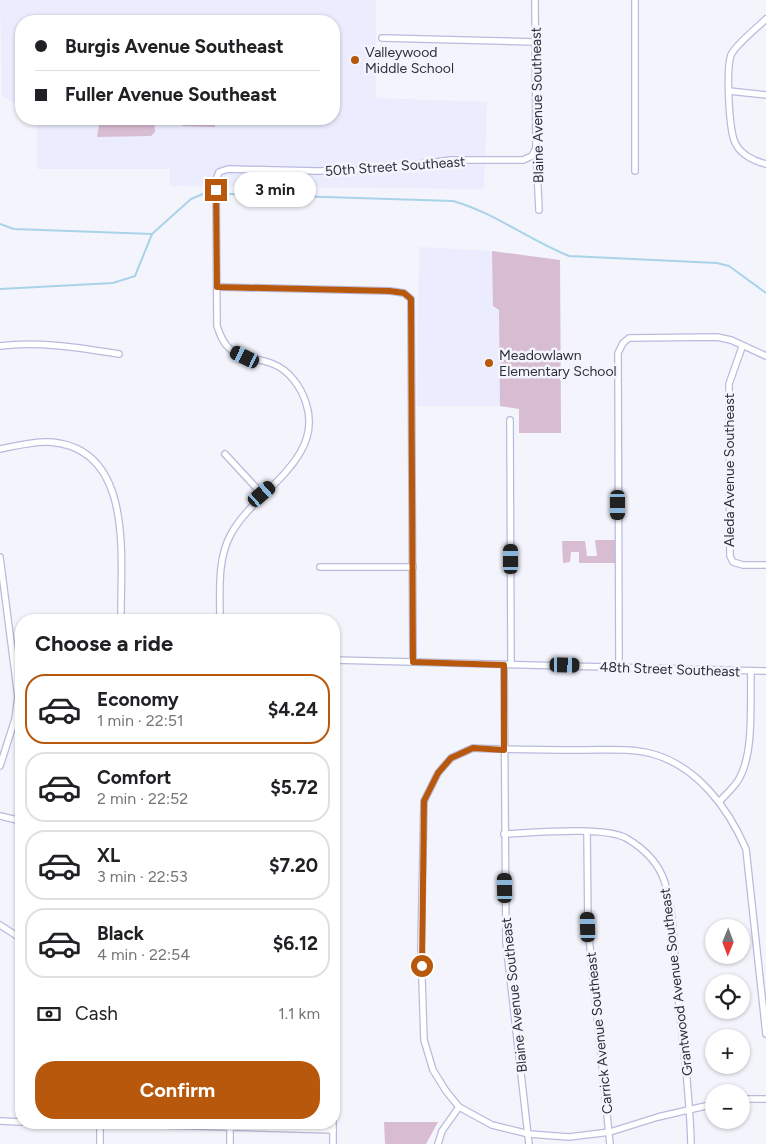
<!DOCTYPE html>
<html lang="en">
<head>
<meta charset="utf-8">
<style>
	body { margin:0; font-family:Figtree,sans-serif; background:#f2f2f2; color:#202124; height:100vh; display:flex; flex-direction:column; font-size:19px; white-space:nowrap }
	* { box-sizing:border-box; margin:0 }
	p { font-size:16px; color:#757577 }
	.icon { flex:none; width:28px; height:28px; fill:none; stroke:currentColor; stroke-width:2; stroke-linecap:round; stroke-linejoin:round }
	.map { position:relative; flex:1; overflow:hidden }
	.panel { position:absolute; left:15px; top:614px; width:325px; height:515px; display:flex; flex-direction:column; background:#fff; border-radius:20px; box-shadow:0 1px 4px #0004 }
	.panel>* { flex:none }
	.hud { position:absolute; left:15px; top:15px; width:325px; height:110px; border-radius:20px; box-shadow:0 1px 4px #0004; display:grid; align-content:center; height:110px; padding:0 20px; background:#fff }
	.needle { width:32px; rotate:181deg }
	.buttons { position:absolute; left:705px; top:919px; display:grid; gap:10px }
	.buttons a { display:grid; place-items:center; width:45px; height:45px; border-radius:50%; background:#fff; box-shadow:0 1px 4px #0004; font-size:25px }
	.end { position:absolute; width:22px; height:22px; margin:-11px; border:6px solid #b7580c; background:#fff; box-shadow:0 0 0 2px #fff }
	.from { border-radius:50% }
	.bubble { position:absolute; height:35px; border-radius:18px; background:#fff; box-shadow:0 1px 4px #0004; font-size:16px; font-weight:700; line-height:35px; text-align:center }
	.car { position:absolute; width:15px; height:30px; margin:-15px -8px; border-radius:6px; box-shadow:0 0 4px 1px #0007; background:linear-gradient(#222 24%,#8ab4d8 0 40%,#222 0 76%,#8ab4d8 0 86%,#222 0) }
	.hud b { display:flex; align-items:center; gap:18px; height:48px; font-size:19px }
	.hud b+b { border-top:1px solid #e0e0e0 }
	.hud i { width:12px; height:12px; background:#202124 }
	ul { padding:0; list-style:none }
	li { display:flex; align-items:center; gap:15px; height:70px; margin:0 10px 8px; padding:0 10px; border:2px solid #e0e0e0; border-radius:20px }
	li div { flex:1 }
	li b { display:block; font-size:19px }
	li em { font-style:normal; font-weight:700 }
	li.selected { border-color:#b7580c }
	li>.icon { width:45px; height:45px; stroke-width:1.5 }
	h2 { padding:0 20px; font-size:22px; line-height:60px }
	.pay { display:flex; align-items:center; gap:12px; height:55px; padding:0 20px; font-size:19px }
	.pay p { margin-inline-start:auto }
	.primary-button { display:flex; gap:10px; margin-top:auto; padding:10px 20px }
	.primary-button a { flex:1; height:58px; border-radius:20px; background:#b7580c; color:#fff; font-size:20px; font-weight:700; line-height:58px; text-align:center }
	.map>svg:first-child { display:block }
	.built { fill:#ebecfe }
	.green { fill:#d8bdd2 }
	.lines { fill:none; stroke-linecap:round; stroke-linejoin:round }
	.stream { stroke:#a9d3e9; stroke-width:2 }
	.street-casing { stroke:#b8bbde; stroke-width:8 }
	.street { stroke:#fff; stroke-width:5.5 }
	.route { stroke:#b7580c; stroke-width:6 }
	.poi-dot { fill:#b7580c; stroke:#f4f4fc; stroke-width:2 }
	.labels { text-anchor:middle; stroke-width:5; stroke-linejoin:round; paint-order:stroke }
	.poi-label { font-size:14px; fill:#2d2e3c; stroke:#f4f4fc; text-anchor:start }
	.street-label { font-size:14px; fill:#2d2e3c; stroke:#f4f4fc }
</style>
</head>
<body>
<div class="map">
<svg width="766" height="1144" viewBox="0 0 766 1144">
	<rect width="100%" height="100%" fill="#f4f4fc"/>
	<g class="built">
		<polygon points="0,0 376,0 376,98 487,102 484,189 170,186 170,169 37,169 37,121 34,119 334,119 334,21 21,21 21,109 2,95"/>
		<polygon points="419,247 492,251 560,260 561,433 519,433 519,409 500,406 417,406"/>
	</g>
	<g class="green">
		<polygon points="100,119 154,119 155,132 151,136 97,137"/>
		<polygon points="182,119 215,119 215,127 182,126"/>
		<polygon points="492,251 560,260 561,433 519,433 519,409 500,406 499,310 493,306"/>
		<polygon points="595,540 615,540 615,563 579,563 579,552 571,552 570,562 563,563 562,541 585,541 587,556 597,556"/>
		<polygon points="384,1122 438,1122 426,1144 385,1144"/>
	</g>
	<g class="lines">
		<g class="stream">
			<path d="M230 194 453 201C495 213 529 240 569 256L717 263 729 266 766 293"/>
			<polyline points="0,224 14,229 152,234"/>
			<polyline points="0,289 113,283 135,276 152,234 191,199 203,194"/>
		</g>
		<defs>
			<g id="street">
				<polyline points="535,0 536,148 539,210"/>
				<polyline points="635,0 635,171"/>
				<path d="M766 19C758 27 735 45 731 55 726 69 729 125 734 140 738 153 753 161 766 164"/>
				<polyline points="382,38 535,42"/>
				<polyline points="729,91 766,95"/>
				<polyline points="217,287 390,291 404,293 411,299 413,662"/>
				<path d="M0 346C40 341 80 348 119 354"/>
				<polyline points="742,347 729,384 730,556 733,562 743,565 766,565"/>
				<polyline points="510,420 511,664"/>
				<path d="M0 449C16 446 33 441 49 442 136 447 120 561 121 620"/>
				<polyline points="225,454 262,494"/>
				<polyline points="0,557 18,697 15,719 0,766"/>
				<polyline points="320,567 413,567"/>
				<path d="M220 620C220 592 217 559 231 534 254 491 325 460 306 403 301 387 289 370 273 364 259 358 242 359 230 349 223 343 220 335 217 326L216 180 219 172 228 169 316 171 374 170 451 160H523L532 156 536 148"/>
				<polyline points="334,660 766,671"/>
				<polyline points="504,665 506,942 529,1144"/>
				<polyline points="619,666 618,353 623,343 629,338 717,337 731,340 766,356"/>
				<path d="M720 801C726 794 736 786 740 777 754 751 750 702 751 672"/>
				<polyline points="0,816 21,821"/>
				<polyline points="587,832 588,927 610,1144"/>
				<path d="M504 834C533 833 602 826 626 838 643 848 659 863 665 883 674 911 674 955 677 985 682 1038 690 1091 691 1144"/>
				<polyline points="0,925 17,936"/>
				<polyline points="741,1099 766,1099"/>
				<path d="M714 1104 658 1117 610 1132 569 1137 529 1134 492 1125 459 1107 446 1091 433 1070 424 1040 421 948 424 801 438 773 451 758 473 748C510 750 547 750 584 750 607 750 631 748 653 754 698 767 728 808 746 849L766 1034"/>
				<polyline points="0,1121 21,1122"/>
				<polyline points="54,1122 333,1130"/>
				<polyline points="100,1122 100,1144"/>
				<polyline points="230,1122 230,1144"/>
				<polyline points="333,1122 333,1144"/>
				<polyline points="438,1144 442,1131 459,1107"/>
			</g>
		</defs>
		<use href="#street" class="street-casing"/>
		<use href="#street" class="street"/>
	</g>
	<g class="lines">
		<polyline class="route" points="216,190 217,287 390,291 404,293 411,299 413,662 504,665 504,750 473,748 451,758 438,773 424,801 422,966"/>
	</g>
	<g class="poi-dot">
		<circle cx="355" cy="60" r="5"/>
		<circle cx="489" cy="363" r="5"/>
	</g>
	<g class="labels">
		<g class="poi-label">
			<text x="365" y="57">Valleywood<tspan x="365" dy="16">Middle School</tspan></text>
			<text x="499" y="360">Meadowlawn<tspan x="499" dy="16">Elementary School</tspan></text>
		</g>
		<g class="street-label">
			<text transform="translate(537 105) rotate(-91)" y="5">Blaine Avenue Southeast</text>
			<text transform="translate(395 166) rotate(-4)" y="5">50th Street Southeast</text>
			<text transform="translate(729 470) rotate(-90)" y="5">Aleda Avenue Southeast</text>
			<text transform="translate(670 669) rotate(2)" y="5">48th Street Southeast</text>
			<text transform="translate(676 982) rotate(-97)" y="5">Grantwood Avenue Southeast</text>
			<text transform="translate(514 995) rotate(-96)" y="5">Blaine Avenue Southeast</text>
			<text transform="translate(599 1033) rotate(-96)" y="5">Carrick Avenue Southeast</text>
		</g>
	</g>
</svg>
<div class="buttons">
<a><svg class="needle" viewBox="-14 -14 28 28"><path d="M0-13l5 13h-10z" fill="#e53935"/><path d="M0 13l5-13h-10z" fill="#757577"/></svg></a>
<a><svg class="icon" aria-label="locate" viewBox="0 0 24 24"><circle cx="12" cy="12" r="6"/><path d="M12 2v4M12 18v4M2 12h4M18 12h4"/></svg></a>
<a>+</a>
<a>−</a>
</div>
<i class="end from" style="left:422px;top:966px"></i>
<i class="end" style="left:216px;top:190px"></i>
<div class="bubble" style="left:234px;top:172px;width:82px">3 min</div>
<i class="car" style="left:245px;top:357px;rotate:296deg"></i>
<i class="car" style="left:262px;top:494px;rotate:49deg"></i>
<i class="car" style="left:618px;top:505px;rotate:180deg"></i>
<i class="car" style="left:511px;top:559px;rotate:0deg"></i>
<i class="car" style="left:565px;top:665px;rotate:91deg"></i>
<i class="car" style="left:505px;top:888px;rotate:359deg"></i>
<i class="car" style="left:588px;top:927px;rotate:358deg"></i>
<div class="hud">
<b><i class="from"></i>Burgis Avenue Southeast</b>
<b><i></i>Fuller Avenue Southeast</b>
</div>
<section class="panel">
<h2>Choose a ride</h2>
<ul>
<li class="selected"><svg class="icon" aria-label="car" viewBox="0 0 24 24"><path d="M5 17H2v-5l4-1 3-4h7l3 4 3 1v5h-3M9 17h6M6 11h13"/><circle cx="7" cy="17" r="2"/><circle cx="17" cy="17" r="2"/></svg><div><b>Economy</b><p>1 min · 22:51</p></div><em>$4.24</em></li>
<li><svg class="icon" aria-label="car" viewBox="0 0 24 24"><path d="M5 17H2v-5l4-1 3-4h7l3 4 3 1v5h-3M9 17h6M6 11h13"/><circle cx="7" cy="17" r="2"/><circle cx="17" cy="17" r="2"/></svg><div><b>Comfort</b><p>2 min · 22:52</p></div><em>$5.72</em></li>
<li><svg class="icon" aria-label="car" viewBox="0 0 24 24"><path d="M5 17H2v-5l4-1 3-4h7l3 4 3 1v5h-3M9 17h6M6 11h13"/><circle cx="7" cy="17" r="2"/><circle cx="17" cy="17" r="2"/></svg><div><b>XL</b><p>3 min · 22:53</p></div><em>$7.20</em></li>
<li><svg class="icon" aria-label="car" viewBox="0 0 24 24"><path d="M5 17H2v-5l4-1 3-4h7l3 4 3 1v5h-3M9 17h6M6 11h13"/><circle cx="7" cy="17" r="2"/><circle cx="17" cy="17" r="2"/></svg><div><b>Black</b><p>4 min · 22:54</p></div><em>$6.12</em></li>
</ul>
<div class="pay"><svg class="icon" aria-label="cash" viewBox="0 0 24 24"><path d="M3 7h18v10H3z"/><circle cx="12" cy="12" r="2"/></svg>Cash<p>1.1 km</p></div>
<div class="primary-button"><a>Confirm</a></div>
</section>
</div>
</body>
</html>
